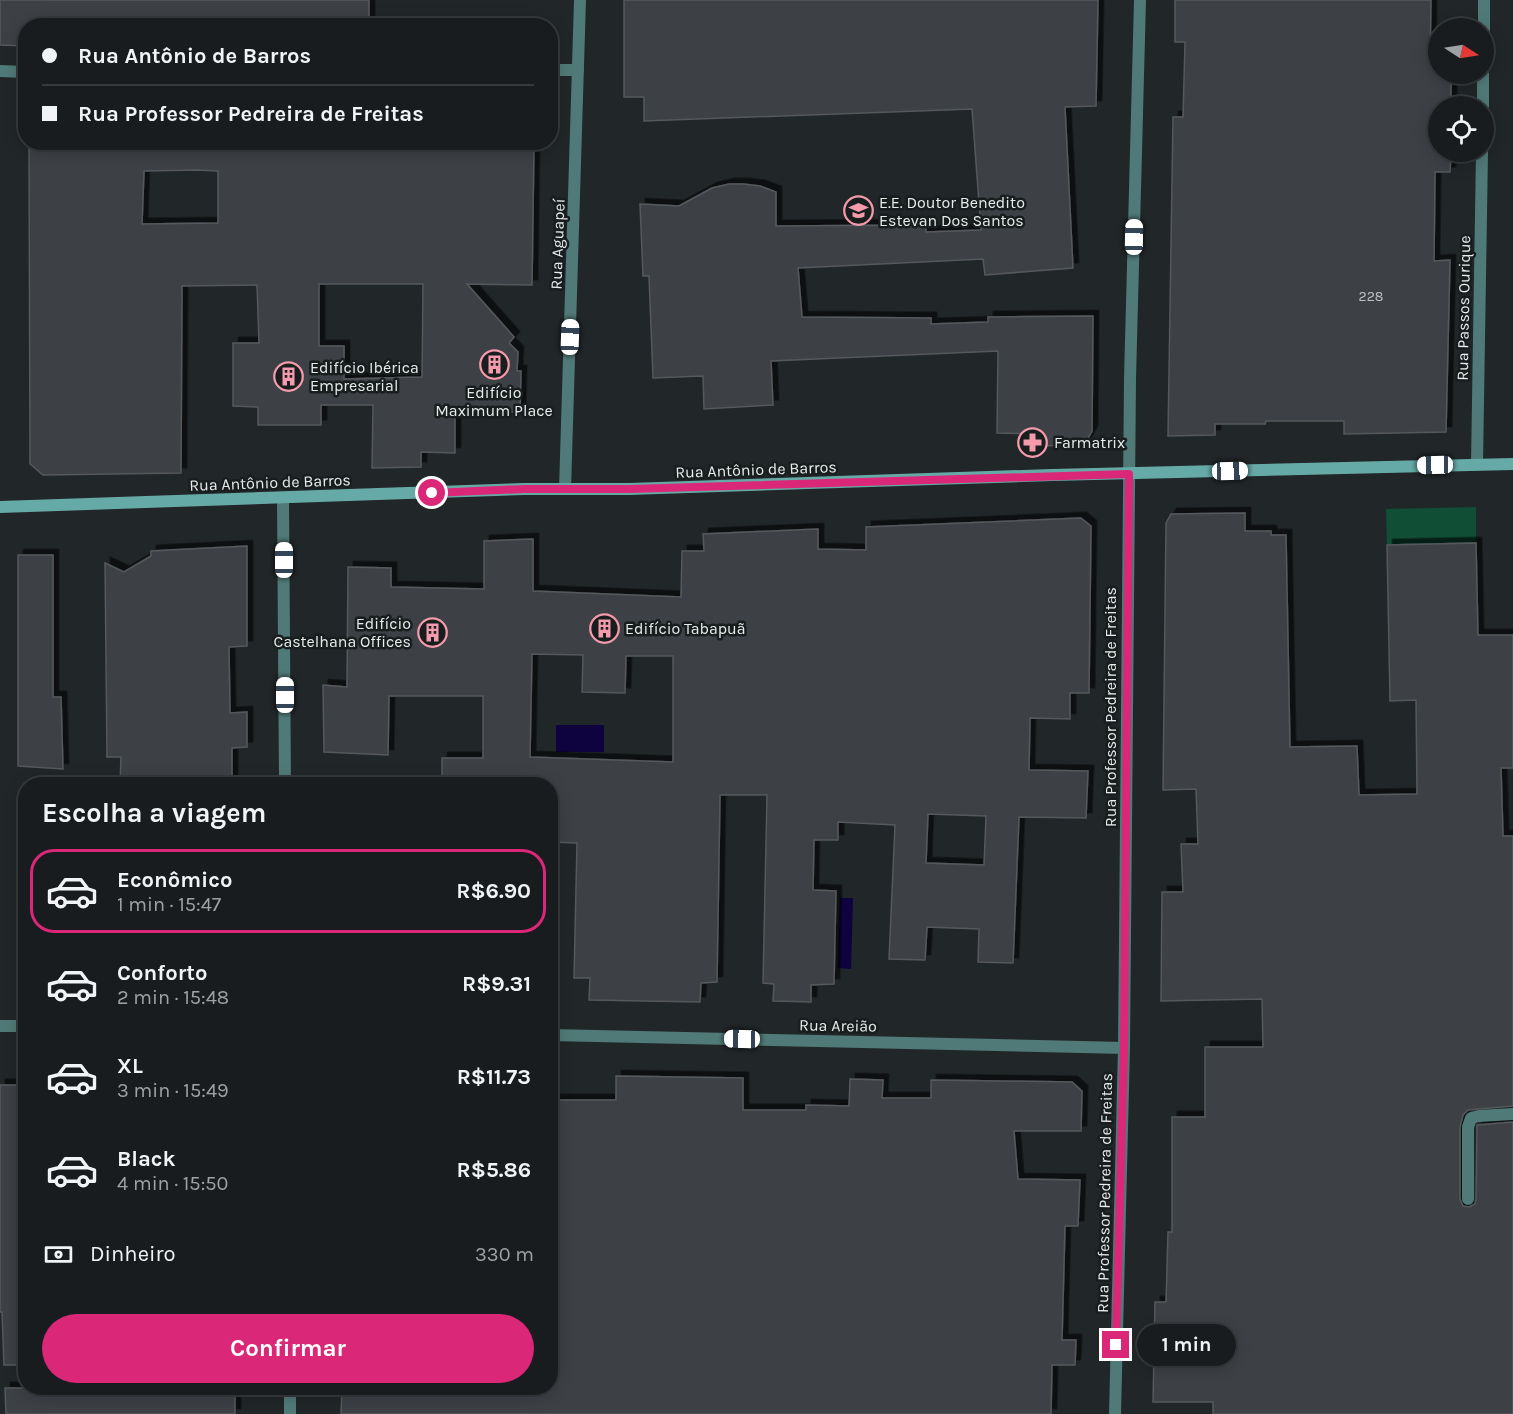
<!DOCTYPE html>
<html lang="pt">
<head>
<meta charset="utf-8">
<style>
	body { margin:0; font-family:Karla,sans-serif; background:#222527; color:#f1f3f6; height:100vh; display:flex; flex-direction:column; font-size:22px; white-space:nowrap }
	* { box-sizing:border-box; margin:0 }
	p { font-size:20px; color:#9fa1a4 }
	.icon { flex:none; width:33px; height:33px; fill:none; stroke:currentColor; stroke-width:2; stroke-linecap:round; stroke-linejoin:round }
	.map { position:relative; flex:1; overflow:hidden }
	.panel { position:absolute; left:18px; top:777px; width:540px; height:618px; display:flex; flex-direction:column; background:#191c1e; border-radius:24px; box-shadow:0 3px 15px #0003,0 0 0 2px #373a3c }
	.panel>* { flex:none }
	.hud { position:absolute; left:18px; top:18px; width:540px; height:132px; border-radius:24px; box-shadow:0 3px 15px #0003,0 0 0 2px #373a3c; display:grid; align-content:center; height:132px; padding:0 24px; background:#191c1e }
	.needle { width:39px; rotate:102deg }
	.controls { position:absolute; left:1428px; top:18px; display:grid; gap:12px }
	.controls a { display:grid; place-items:center; width:66px; height:66px; border-radius:50%; background:#191c1e; box-shadow:0 3px 15px #0003,0 0 0 2px #373a3c; font-size:30px }
	.end { position:absolute; width:27px; height:27px; margin:-14px; border:8px solid #db2777; background:#fff; box-shadow:0 0 0 3px #fff }
	.from { border-radius:50% }
	.bubble { position:absolute; height:42px; border-radius:21px; background:#191c1e; box-shadow:0 3px 15px #0003,0 0 0 2px #373a3c; font-size:20px; font-weight:700; line-height:42px; text-align:center }
	.car { position:absolute; width:18px; height:36px; margin:-18px -9px; border-radius:8px; box-shadow:0 0 4px 2px #0007; background:linear-gradient(#fff 24%,#345 0 40%,#fff 0 76%,#345 0 86%,#fff 0) }
	.hud b { display:flex; align-items:center; gap:21px; height:57px; font-size:22px }
	.hud b+b { border-top:2px solid #373a3c }
	.hud i { width:15px; height:15px; background:#f1f3f6 }
	ul { padding:0; list-style:none }
	li { display:flex; align-items:center; gap:18px; height:84px; margin:0 12px 9px; padding:0 12px; border:3px solid transparent; border-radius:24px }
	li div { flex:1 }
	li b { display:block; font-size:22px }
	li em { font-style:normal; font-weight:700 }
	li.selected { border-color:#db2777 }
	li>.icon { width:54px; height:54px; stroke-width:1.5 }
	h2 { padding:0 24px; font-size:27px; line-height:72px }
	.pay { display:flex; align-items:center; gap:15px; height:66px; padding:0 24px; font-size:22px }
	.pay p { margin-inline-start:auto }
	.primary-button { display:flex; gap:12px; margin-top:auto; padding:12px 24px }
	.primary-button a { flex:1; height:69px; border-radius:36px; background:#db2777; color:#fff; font-size:24px; font-weight:700; line-height:69px; text-align:center }
	.map>svg:first-child { display:block }
	.green { fill:#104e36 }
	.water { fill:#0e033e }
	.building { fill:#3e4145; stroke:#55595c; stroke-width:1.5; fill-rule:evenodd; filter:url(#shadow) }
	.lines { fill:none; stroke-linecap:round; stroke-linejoin:round }
	.service { stroke:#507a77; stroke-width:12 }
	.minor { stroke:#507a77; stroke-width:12 }
	.secondary { stroke:#66aaa7; stroke-width:12 }
	.route { stroke:#db2777; stroke-width:8 }
	.labels { text-anchor:middle; stroke-width:5; stroke-linejoin:round; paint-order:stroke }
	.number-label { font-size:14px; fill:#bec0c2 }
	.poi-label { font-size:16px; fill:#e8ebec; stroke:#181d1e; text-anchor:start }
	.street-label { font-size:16px; fill:#e8ebec; stroke:#181d1e }
</style>
</head>
<body>
<div class="map">
<svg width="1513" height="1414" viewBox="0 0 1513 1414">
	<defs>
		<filter id="shadow"><feDropShadow dx="5.5" dy="-5.5" stdDeviation="0" flood-color="#0009"/></filter>
	</defs>
	<rect width="100%" height="100%" fill="#212628"/>
	<polygon class="green" points="1476,507 1476,543 1387,545 1386,509"/>
	<g class="water">
		<rect x="556" y="725" width="48" height="27"/>
		<polygon points="840,898 853,898 851,969 838,968"/>
	</g>
	<g class="building">
		<polygon points="0,0 369,0 369,26 26,26 26,46 0,45"/>
		<polygon points="624,0 1098,0 1096,106 1065,107 1073,268 985,275 983,259 798,268 802,317 931,318 931,324 988,322 988,317 1093,316 1092,431 1086,442 1081,445 1031,446 1031,434 997,433 998,351 771,361 773,405 704,409 703,376 653,378 649,276 643,276 640,204 679,206 712,188 729,184 743,184 760,186 776,192 776,226 926,225 926,232 981,230 972,109 644,121 644,97 624,97"/>
		<polygon points="1175,0 1431,0 1430,59 1438,59 1438,74 1451,74 1451,106 1438,106 1438,152 1451,152 1450,172 1435,172 1434,261 1450,260 1446,432 1344,434 1344,421 1266,421 1265,424 1215,424 1215,435 1168,436 1173,117 1183,117 1185,42 1175,42"/>
		<path d="M29 142H534L532 285 467 284 514 337 509 343 518 352 517 371H521L520 412 455 411V453L421 452V467L372 468 373 405H321V425H258V407L233 406V343H259L257 285 182 286 181 473 43 475 30 464ZM196 170 218 171V223L142 224 144 171ZM319 284H423L422 377 344 379V346H319Z"/>
		<polygon points="1245,513 1245,531 1271,531 1271,535 1286,535 1290,747 1357,746 1359,795 1417,794 1416,700 1390,701 1387,545 1476,543 1478,635 1513,635 1513,768 1501,768 1503,836 1513,836 1513,1106 1468,1110 1463,1115 1460,1127 1460,1199 1463,1206 1469,1207 1475,1204 1476,1199 1477,1125 1513,1122 1513,1414 1213,1414 1213,1402 1153,1402 1155,1302 1166,1302 1168,1232 1172,1232 1172,1117 1205,1117 1205,1047 1263,1047 1262,999 1161,1001 1162,892 1183,892 1181,844 1198,844 1196,789 1163,790 1166,523 1171,514"/>
		<path d="M1081 518 1091 526 1089 693H1070V719L1030 718 1029 770 1088 771 1086 818 1019 817 1013 963 978 962 979 929 927 927 925 960 889 959 895 825 838 822V840H814L813 890 836 891 834 984 811 985V1002L773 1001 774 984 763 983 767 795H720L717 982 701 983 700 1002 589 1000 590 978H574L577 843 550 842V784H442V758H483V696H389L388 755 324 752 323 685 347 687 348 567 391 568V587L484 589V541L533 539V591L681 597 682 551H704L703 534 818 529V549L866 550V527ZM532 654 583 655 582 692 625 693 626 656H673V762L530 757ZM928 814 986 816 984 865 926 863Z"/>
		<polygon points="247,546 247,646 229,647 230,713 247,712 247,747 232,748 232,784 120,784 121,757 107,757 105,563 124,572 151,556 151,551"/>
		<polygon points="18,555 53,555 53,697 61,697 63,769 18,766"/>
		<polygon points="616,1076 743,1078 743,1110 806,1110 806,1105 849,1106 850,1079 883,1080 882,1098 931,1098 931,1080 1072,1082 1082,1091 1081,1131 1014,1131 1018,1179 1080,1180 1078,1226 1065,1226 1062,1340 1076,1340 1075,1365 1052,1365 1051,1414 341,1414 342,1388 550,1388 550,1100 616,1100"/>
		<polygon points="0,1085 26,1085 26,1365 4,1365 2,1312 0,1312"/>
		<polygon points="5,1388 235,1388 235,1414 6,1414"/>
	</g>
	<g class="lines">
		<polyline class="service" points="1468,1199 1468,1127 1471,1118 1479,1116 1513,1114"/>
		<g class="minor">
			<polyline points="1484,48 1484,0"/>
			<polyline points="550,70 578,70"/>
			<polyline points="0,71 26,72"/>
			<polyline points="1483,106 1483,74"/>
			<polyline points="1477,464 1482,152"/>
			<polyline points="565,489 580,0"/>
			<polyline points="283,498 285,784"/>
			<polyline points="0,1026 26,1026"/>
			<polyline points="550,1035 1124,1048"/>
			<polyline points="290,1388 290,1414"/>
			<polyline points="1115,1414 1124,1048 1130,379 1140,0"/>
		</g>
		<polyline class="secondary" points="0,507 524,489 629,489 1052,475 1513,464"/>
	</g>
	<g class="lines">
		<polyline class="route" points="432,493 524,489 629,489 1129,474 1124,1048 1116,1345"/>
	</g>
	<defs>
		<symbol id="school-ring" viewBox="-11 -11 22 22"><circle r="9.5" fill="#181d1e" stroke="#f39aab" stroke-width="1.5"/><path d="M0-5L7-2L0 1L-7-2ZM-4 1L0 2.5L4 1V4Q0 6-4 4Z" fill="#f39aab"/></symbol>
		<symbol id="building-ring" viewBox="-11 -11 22 22"><circle r="9.5" fill="#181d1e" stroke="#f39aab" stroke-width="1.5"/><path d="M-4-6H4V6H1V3H-1V6H-4ZM-2.5-4.3h1.7v1.8h-1.7ZM.8-4.3h1.7v1.8H.8ZM-2.5-1h1.7V.8h-1.7ZM.8-1h1.7V.8H.8Z" fill="#f39aab"/></symbol>
		<symbol id="pharmacy-ring" viewBox="-11 -11 22 22"><circle r="9.5" fill="#181d1e" stroke="#f39aab" stroke-width="1.5"/><path d="M-2-6h4v4h4v4h-4v4h-4v-4h-4v-4h4Z" fill="#f39aab"/></symbol>
	</defs>
	<g fill-rule="evenodd">
		<use href="#school-ring" x="842" y="194" width="33" height="33"/>
		<use href="#building-ring" x="478" y="348" width="33" height="33"/>
		<use href="#building-ring" x="272" y="360" width="33" height="33"/>
		<use href="#pharmacy-ring" x="1016" y="426" width="33" height="33"/>
		<use href="#building-ring" x="588" y="612" width="33" height="33"/>
		<use href="#building-ring" x="416" y="616" width="33" height="33"/>
	</g>
	<g class="labels">
		<g class="number-label">
			<text x="1371" y="301">228</text>
		</g>
		<g class="poi-label">
			<text x="879" y="208">E.E. Doutor Benedito<tspan x="879" dy="18">Estevan Dos Santos</tspan></text>
			<text x="310" y="373">Edifício Ibérica<tspan x="310" dy="18">Empresarial</tspan></text>
			<text x="494" y="398" text-anchor="middle">Edifício<tspan x="494" dy="18">Maximum Place</tspan></text>
			<text x="1054" y="448">Farmatrix</text>
			<text x="411" y="629" text-anchor="end">Edifício<tspan x="411" dy="18">Castelhana Offices</tspan></text>
			<text x="625" y="634">Edifício Tabapuã</text>
		</g>
		<g class="street-label">
			<text transform="translate(557 244) rotate(-88)" y="6">Rua Aguapeí</text>
			<text transform="translate(1463 308) rotate(-89)" y="6">Rua Passos Ourique</text>
			<text transform="translate(756 469) rotate(-2)" y="6">Rua Antônio de Barros</text>
			<text transform="translate(270 482) rotate(-2)" y="6">Rua Antônio de Barros</text>
			<text transform="translate(1110 707) rotate(-90)" y="6">Rua Professor Pedreira de Freitas</text>
			<text transform="translate(838 1025) rotate(1)" y="6">Rua Areião</text>
			<text transform="translate(1104 1193) rotate(-89)" y="6">Rua Professor Pedreira de Freitas</text>
		</g>
	</g>
</svg>
<div class="controls">
<a><svg class="needle" viewBox="-14 -14 28 28"><path d="M0-13l5 13h-10z" fill="#e53935"/><path d="M0 13l5-13h-10z" fill="#9fa1a4"/></svg></a>
<a><svg class="icon" aria-label="locate" viewBox="0 0 24 24"><circle cx="12" cy="12" r="6"/><path d="M12 2v4M12 18v4M2 12h4M18 12h4"/></svg></a>
</div>
<i class="end from" style="left:432px;top:493px"></i>
<i class="end" style="left:1116px;top:1345px"></i>
<div class="bubble" style="left:1137px;top:1324px;width:99px">1 min</div>
<i class="car" style="left:1134px;top:237px;rotate:1deg"></i>
<i class="car" style="left:570px;top:337px;rotate:2deg"></i>
<i class="car" style="left:1435px;top:465px;rotate:269deg"></i>
<i class="car" style="left:1230px;top:471px;rotate:88deg"></i>
<i class="car" style="left:284px;top:560px;rotate:0deg"></i>
<i class="car" style="left:285px;top:695px;rotate:0deg"></i>
<i class="car" style="left:742px;top:1039px;rotate:271deg"></i>
<div class="hud">
<b><i class="from"></i>Rua Antônio de Barros</b>
<b><i></i>Rua Professor Pedreira de Freitas</b>
</div>
<section class="panel">
<h2>Escolha a viagem</h2>
<ul>
<li class="selected"><svg class="icon" aria-label="car" viewBox="0 0 24 24"><path d="M5 17H2v-5l4-1 3-4h7l3 4 3 1v5h-3M9 17h6M6 11h13"/><circle cx="7" cy="17" r="2"/><circle cx="17" cy="17" r="2"/></svg><div><b>Econômico</b><p>1 min · 15:47</p></div><em>R$6.90</em></li>
<li><svg class="icon" aria-label="car" viewBox="0 0 24 24"><path d="M5 17H2v-5l4-1 3-4h7l3 4 3 1v5h-3M9 17h6M6 11h13"/><circle cx="7" cy="17" r="2"/><circle cx="17" cy="17" r="2"/></svg><div><b>Conforto</b><p>2 min · 15:48</p></div><em>R$9.31</em></li>
<li><svg class="icon" aria-label="car" viewBox="0 0 24 24"><path d="M5 17H2v-5l4-1 3-4h7l3 4 3 1v5h-3M9 17h6M6 11h13"/><circle cx="7" cy="17" r="2"/><circle cx="17" cy="17" r="2"/></svg><div><b>XL</b><p>3 min · 15:49</p></div><em>R$11.73</em></li>
<li><svg class="icon" aria-label="car" viewBox="0 0 24 24"><path d="M5 17H2v-5l4-1 3-4h7l3 4 3 1v5h-3M9 17h6M6 11h13"/><circle cx="7" cy="17" r="2"/><circle cx="17" cy="17" r="2"/></svg><div><b>Black</b><p>4 min · 15:50</p></div><em>R$5.86</em></li>
</ul>
<div class="pay"><svg class="icon" aria-label="cash" viewBox="0 0 24 24"><path d="M3 7h18v10H3z"/><circle cx="12" cy="12" r="2"/></svg>Dinheiro<p>330 m</p></div>
<div class="primary-button"><a>Confirmar</a></div>
</section>
</div>
</body>
</html>
